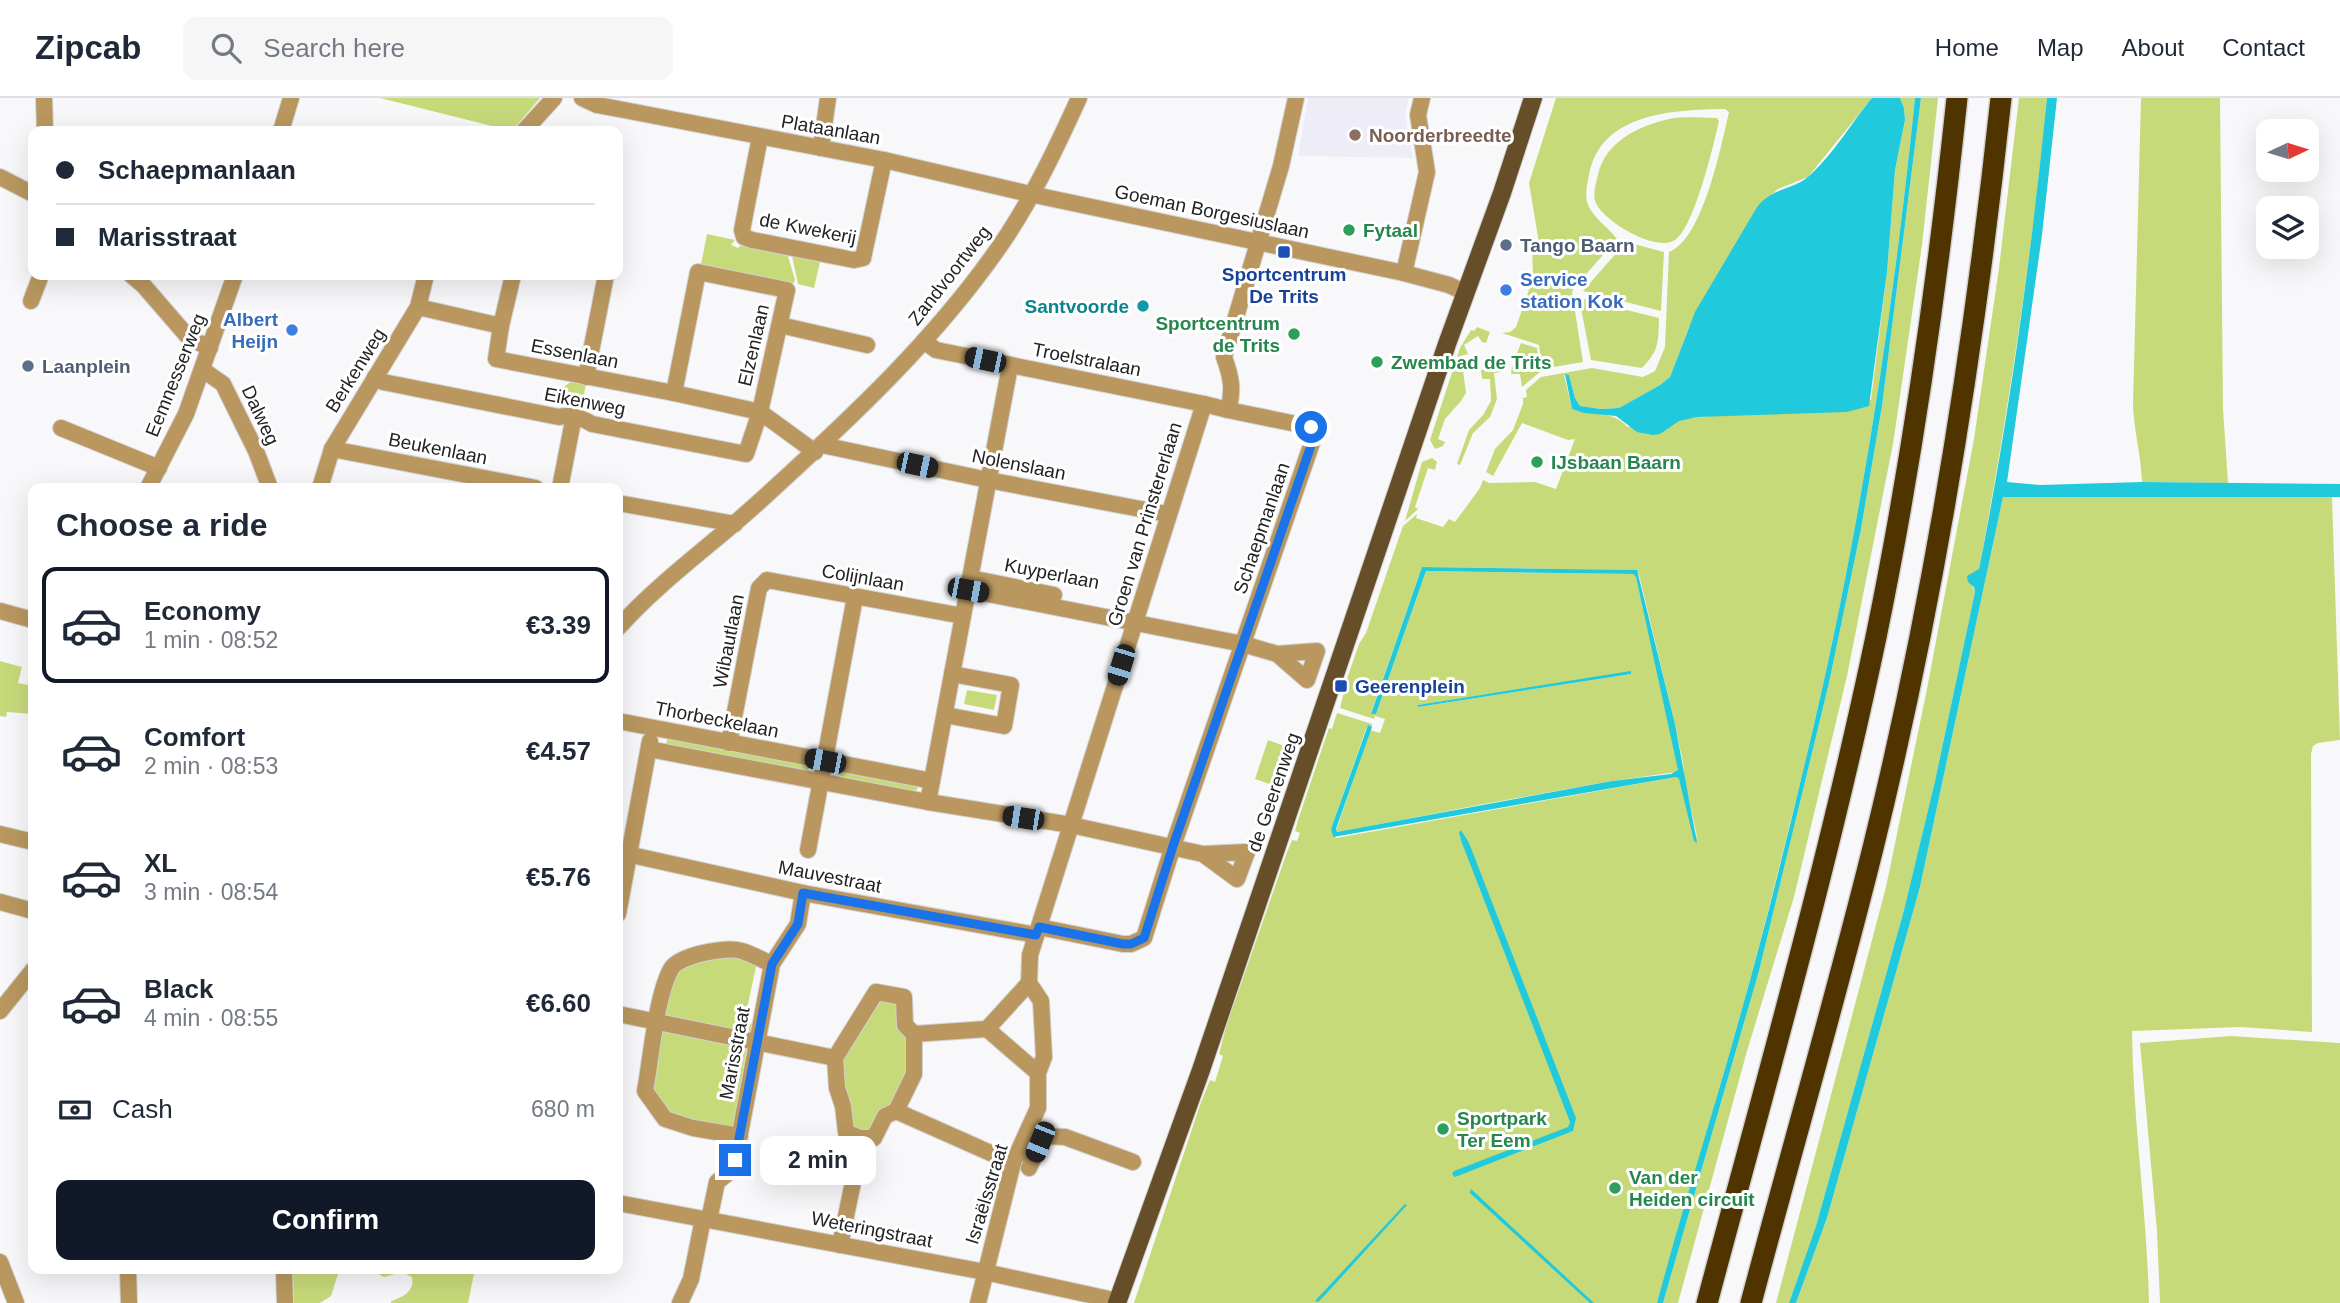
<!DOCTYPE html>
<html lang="en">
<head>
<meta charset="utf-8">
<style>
	body { margin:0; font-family:Arial,sans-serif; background:#f6f6f7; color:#1f2937; height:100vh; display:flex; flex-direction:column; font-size:26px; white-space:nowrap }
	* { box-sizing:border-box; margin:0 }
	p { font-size:23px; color:#747a83 }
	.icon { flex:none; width:38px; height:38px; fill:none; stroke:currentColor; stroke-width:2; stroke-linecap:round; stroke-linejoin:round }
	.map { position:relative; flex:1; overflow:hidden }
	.side { position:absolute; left:28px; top:385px; width:595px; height:791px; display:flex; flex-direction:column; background:#fff; border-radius:14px; box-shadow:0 7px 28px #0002 }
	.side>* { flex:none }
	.hud { position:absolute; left:28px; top:28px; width:595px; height:154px; border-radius:14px; box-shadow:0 7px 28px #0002; display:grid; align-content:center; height:154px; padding:0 28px; background:#fff }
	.needle { width:46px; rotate:86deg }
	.fabs { position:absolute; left:2256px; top:21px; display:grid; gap:14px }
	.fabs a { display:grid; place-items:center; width:63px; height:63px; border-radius:14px; background:#fff; box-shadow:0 7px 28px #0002; font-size:35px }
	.end { position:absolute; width:32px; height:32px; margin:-16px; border:9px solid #1a73e8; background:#fff; box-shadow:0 0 0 4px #fff }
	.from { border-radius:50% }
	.bubble { position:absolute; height:49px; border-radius:14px; background:#fff; box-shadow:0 7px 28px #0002; font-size:23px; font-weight:700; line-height:49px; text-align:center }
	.car { position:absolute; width:21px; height:42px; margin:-21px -10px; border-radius:9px; box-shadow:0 0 5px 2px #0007; background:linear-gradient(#222 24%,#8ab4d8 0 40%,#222 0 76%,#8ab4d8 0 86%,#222 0) }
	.hud b { display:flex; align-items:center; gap:24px; height:66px; font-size:26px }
	.hud b+b { border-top:2px solid #e0e1e3 }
	.hud i { width:18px; height:18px; background:#1f2937 }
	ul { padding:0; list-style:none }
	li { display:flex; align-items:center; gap:21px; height:116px; margin:0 14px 10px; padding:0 14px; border:4px solid transparent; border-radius:14px }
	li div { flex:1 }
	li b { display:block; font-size:26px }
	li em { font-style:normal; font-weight:700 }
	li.active { border-color:#111827 }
	li>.icon { width:63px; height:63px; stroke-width:1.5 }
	h2 { padding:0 28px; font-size:32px; line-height:84px }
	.pay { display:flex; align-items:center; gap:18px; height:77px; padding:0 28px; font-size:26px }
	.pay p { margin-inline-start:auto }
	.action { display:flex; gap:14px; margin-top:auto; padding:14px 28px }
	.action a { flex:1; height:80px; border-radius:14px; background:#111827; color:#fff; font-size:28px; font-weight:700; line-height:80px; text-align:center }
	header { display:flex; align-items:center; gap:42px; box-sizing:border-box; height:98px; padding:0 35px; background:#fff; border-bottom:2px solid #e0e1e3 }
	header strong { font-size:33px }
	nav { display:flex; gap:38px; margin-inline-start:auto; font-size:24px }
	.search { width:490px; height:63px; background:#f6f6f7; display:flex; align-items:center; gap:18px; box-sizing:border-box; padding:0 24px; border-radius:14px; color:#747a83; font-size:26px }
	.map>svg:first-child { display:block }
	.built { fill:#eeedf7 }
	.green { fill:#c7da7a; fill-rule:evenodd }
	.water { fill:#20c9db }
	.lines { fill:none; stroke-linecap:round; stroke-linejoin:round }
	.minor-casing { stroke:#d2d2d3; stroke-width:18 }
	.major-casing { stroke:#d2d2d3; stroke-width:20 }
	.highway-casing { stroke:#d2d2d3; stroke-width:24 }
	.minor { stroke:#b9975f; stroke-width:16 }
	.major { stroke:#664f28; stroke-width:18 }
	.highway { stroke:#4f3400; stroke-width:21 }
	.route { stroke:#1a73e8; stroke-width:9 }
	.education-dot { fill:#8d6e63; stroke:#fff; stroke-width:2.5 }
	.leisure-dot { fill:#2e9e5b; stroke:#fff; stroke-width:2.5 }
	.service-dot { fill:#5c6f8a; stroke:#fff; stroke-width:2.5 }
	.transit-dot { fill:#1a4fb4; stroke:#fff; stroke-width:2.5 }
	.shop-dot { fill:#3f7fe0; stroke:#fff; stroke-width:2.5 }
	.culture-dot { fill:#0f9aa8; stroke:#fff; stroke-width:2.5 }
	.labels { text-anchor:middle; stroke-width:6; stroke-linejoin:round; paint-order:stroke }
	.street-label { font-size:19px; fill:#232324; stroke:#fff }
	.education-label { font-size:19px; font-weight:bold; fill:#785e54; stroke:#fff; text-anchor:start }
	.leisure-label { font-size:19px; font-weight:bold; fill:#27864d; stroke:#fff; text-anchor:start }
	.service-label { font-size:19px; font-weight:bold; fill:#4e5e75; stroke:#fff; text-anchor:start }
	.transit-label { font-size:19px; font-weight:bold; fill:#164399; stroke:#fff }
	.shop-label { font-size:19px; font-weight:bold; fill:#366cbe; stroke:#fff; text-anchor:start }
	.culture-label { font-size:19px; font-weight:bold; fill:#0d838f; stroke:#fff; text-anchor:end }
</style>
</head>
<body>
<header>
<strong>Zipcab</strong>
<div class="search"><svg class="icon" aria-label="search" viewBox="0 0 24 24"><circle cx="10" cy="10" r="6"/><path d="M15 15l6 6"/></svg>Search here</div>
<nav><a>Home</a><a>Map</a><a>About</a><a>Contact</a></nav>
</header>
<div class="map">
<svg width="2340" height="1205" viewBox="0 0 2340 1205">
	<rect width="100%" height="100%" fill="#f8f8fa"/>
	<polygon class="built" points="1308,0 1409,0 1405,15 1413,60 1298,58"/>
	<g class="green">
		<polygon points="380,0 540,0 512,33"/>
		<path d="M1556 0H1872L1808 79 1778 91 1757 109 1689 229 1670 279 1660 287 1619 310 1601 311 1580 308 1575 300 1569 277H1564L1572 311C1590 318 1615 312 1627 329L1697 319 1871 302 1887 174 1895 72 1905 22 1904 10 1900 0H1915C1892 226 1857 452 1803 673 1782 757 1762 841 1738 925 1712 1019 1683 1111 1657 1205H1134L1200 1007 1210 982 1215 984 1223 958 1219 956 1226 929 1286 757 1292 742 1297 743 1300 735 1295 733 1298 722 1329 630 1332 631 1337 615 1372 626V629L1368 628 1366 631 1331 731 1336 740 1676 679 1679 681 1698 743 1685 685 1683 665 1675 626 1639 477 1635 472 1422 469 1371 615 1376 616 1426 473 1633 476 1636 479 1679 667 1677 674 1612 683 1484 706 1339 734 1336 733 1370 632 1380 635 1385 621 1375 618 1374 621 1340 610 1344 594 1343 592 1359 546 1366 535 1403 428 1417 416 1416 420 1443 429 1449 421 1455 424 1480 390 1483 382 1489 385 1535 384 1556 391 1575 341 1568 342 1522 325 1493 378 1486 374 1495 351 1513 332 1523 306V300L1527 299 1526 292 1541 279 1592 270 1643 279 1655 273 1665 249 1669 154C1703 141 1721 48 1729 14L1725 11C1674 12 1601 14 1589 77 1587 87 1584 99 1589 109 1595 121 1609 130 1617 141L1574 190 1572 194 1583 264 1548 270H1542L1539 247 1502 235 1510 234 1516 229 1533 180 1532 148 1539 145 1529 85ZM1630 574 1631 576 1418 609V607Z"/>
		<polygon points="1921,0 1938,0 1922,147 1893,346 1847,578 1794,799 1747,953 1678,1205 1663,1205 1759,873 1829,585 1861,431 1882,308"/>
		<path d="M2019 0H2047C2032 158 2008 315 1979 471L1972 487 1975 494 1935 683 1904 812 1816 1128 1789 1205H1776L1886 789 1927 591 1974 341 1999 170Z"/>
		<path d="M2141 0H2220L2223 311 2228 385 2142 384C2141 357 2134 333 2133 307Z"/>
		<path d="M1717 20 1719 23C1714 46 1694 130 1675 142 1656 155 1601 122 1595 103 1593 95 1596 85 1598 77 1605 44 1638 28 1669 21 1685 18 1702 20 1717 20Z"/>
		<polygon points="707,136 735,142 731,147 738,150 741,147 788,158 795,182 793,186 701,167"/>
		<polygon points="1626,144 1664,154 1661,213 1583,193"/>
		<polygon points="792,158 820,164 814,190 798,186"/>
		<path d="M1579 200 1659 220C1658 244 1660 251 1642 270L1591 262Z"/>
		<polygon points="1477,229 1490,234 1486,245 1482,244 1478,238 1464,247 1468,256 1461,258 1466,295 1461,303 1445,321 1438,341 1445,344 1443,348 1435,351 1430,342 1460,250 1471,232 1474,233"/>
		<polygon points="1521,245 1537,250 1540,274 1522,289 1520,276 1511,276 1512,268 1521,270 1524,259 1517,255"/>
		<polygon points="1501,269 1502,274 1494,275 1497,301 1490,319 1473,335 1460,367 1457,366 1469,332 1483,317 1491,303 1490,281 1482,281 1481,272"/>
		<polygon points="572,283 586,286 581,311 559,307 562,290"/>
		<polygon points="1432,360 1437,364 1435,372 1428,370 1415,409 1418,411 1405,423 1422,364"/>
		<path d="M2003 399H2332L2340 642 2318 645 2313 648 2311 656 2312 934 2241 929 2132 933C2133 1024 2147 1114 2149 1205H1796L1827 1120 1920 789Z"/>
		<polygon points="0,563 22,569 18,585 33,588 33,616 7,614 6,619 0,618"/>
		<polygon points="967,592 997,597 994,612 964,606"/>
		<polygon points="668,640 809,665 808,674 672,649 666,645"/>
		<polygon points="1291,640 1300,642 1283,691 1255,681 1268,642 1287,649"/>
		<polygon points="838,670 920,686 916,693 911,693 851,683 837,676"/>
		<polygon points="716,856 757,864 744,925 756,927 755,937 665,922 664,909 680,868"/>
		<polygon points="876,899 897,901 909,937 909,978 874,1035 853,1034 839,962"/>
		<polygon points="663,930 747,948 733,1030 669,1018 652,994"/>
		<polygon points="2231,938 2340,945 2340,1205 2160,1205 2157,1133 2140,945"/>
		<polygon points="293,1171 335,1171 338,1176 331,1198 320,1205 294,1205"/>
		<path d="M368 1171H447L474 1176 468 1205H391V1203C403 1199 415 1193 412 1179L402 1174 384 1179Z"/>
	</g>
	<g class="water">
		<path d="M1872 0H1900L1904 10 1905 22 1895 72 1887 174 1869 308 1847 314 1697 319 1679 323 1660 336 1653 337 1637 334 1616 318 1584 315 1572 311 1565 276 1569 277 1575 300 1580 308 1601 311 1619 310 1660 287 1670 279 1695 214 1757 109C1774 88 1792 93 1809 78 1833 57 1852 24 1872 0Z"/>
		<path d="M1915 0H1921L1882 308 1861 431 1829 585 1759 873 1663 1205H1657C1682 1111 1712 1019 1738 925 1762 841 1783 757 1803 673 1857 452 1892 226 1915 0Z"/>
		<path d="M2047 0H2057L2042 137 2007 384 2040 387 2142 384 2340 386V399H2003L1920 789 1827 1120 1796 1205H1789L1816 1128 1904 812 1935 683 1975 494 1974 489 1968 484 1967 478 1979 471C2010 315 2031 158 2047 0Z"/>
		<polygon points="1422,469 1637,472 1675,626 1697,745 1694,743 1679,681 1676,679 1333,739 1331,731 1368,627 1372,629 1336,731 1337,734 1612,683 1671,676 1678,672 1636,479 1633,476 1426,473 1376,616 1371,616"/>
		<polygon points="1631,573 1631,576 1418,609 1418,607"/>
		<polygon points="1461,732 1469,745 1576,1020 1573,1033 1455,1079 1452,1076 1454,1073 1568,1029 1570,1024 1462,745 1459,735"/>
		<polygon points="1471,1091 1594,1205 1590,1205 1470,1095"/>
		<polygon points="1405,1106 1407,1107 1326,1196 1318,1204 1315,1203"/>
	</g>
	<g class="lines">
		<defs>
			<g id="minor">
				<polyline points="44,0 45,33"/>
				<polyline points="582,0 597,7 624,12 884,62 1030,96 1404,175 1449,187 1466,195"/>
				<polyline points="281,33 291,0"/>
				<polyline points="524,33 554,0"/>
				<polyline points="760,39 742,132 744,139 752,142 854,162 863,160 884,62"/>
				<polyline points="821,50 828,0"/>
				<polyline points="0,79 33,96"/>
				<polyline points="1404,175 1427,74 1418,17 1422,0"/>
				<polyline points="131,177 144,188 189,240 210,250"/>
				<polyline points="31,203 41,177"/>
				<polyline points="418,209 501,228 496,261 674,295 760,314 815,354"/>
				<polyline points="780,227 867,247"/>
				<polyline points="501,228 513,177"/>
				<polyline points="924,243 936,252 1204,306"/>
				<polyline points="203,272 223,286 256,353 270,390"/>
				<path d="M375 279 383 284 559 319C571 316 581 319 592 326L746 356 760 314 787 192 698 174 674 295"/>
				<polyline points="586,279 606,177"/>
				<polyline points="61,330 159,370"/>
				<polyline points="822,347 988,382 1167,416"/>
				<polyline points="332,351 536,390"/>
				<polyline points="148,390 186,316 235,177"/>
				<polyline points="320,390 332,351 418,209 426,177"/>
				<polyline points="560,390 574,318"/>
				<polyline points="618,405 735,426"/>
				<polyline points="970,480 1054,497"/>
				<polyline points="968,492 1243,546 1277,556 1317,553 1307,582 1277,556"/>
				<polyline points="0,513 33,522"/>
				<path d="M618 530C660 483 713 446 760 403 849 322 941 237 1008 136 1036 93 1058 46 1079 0"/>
				<polyline points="945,617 1004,628 1011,587 952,576"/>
				<polyline points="618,623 932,683"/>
				<polyline points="729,645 759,490 767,482 963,518"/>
				<polyline points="649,651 928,704 1071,727 1203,756 1247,754 1237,781 1203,756"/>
				<polyline points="928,704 1010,268"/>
				<polyline points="0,736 33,744"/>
				<polyline points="808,752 855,499"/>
				<polyline points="618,754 803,795 1036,837"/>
				<polyline points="0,804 33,813"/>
				<polyline points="618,816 650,643"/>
				<polyline points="1039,829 1123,846 1131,846 1144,840 1173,748 1314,339 1311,329 1228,312"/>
				<polygon points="876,894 904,899 905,927 914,936 914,976 896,1013 885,1018 874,1040 860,1040 846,1034 843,1008 837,990 835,960"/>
				<polyline points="0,913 33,872"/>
				<polyline points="618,916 835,960"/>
				<polyline points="987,931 1038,975"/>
				<polyline points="914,936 987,931 1029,885"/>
				<polyline points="896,1013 1013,1065"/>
				<polyline points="1029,1032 1046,1038 1065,1039 1133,1064"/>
				<path d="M740 1038 693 1030 665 1021 645 993C651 961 656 898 671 871 679 857 727 848 742 853 752 856 762 862 772 866"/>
				<polyline points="1019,1053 1034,1059 1029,1070"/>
				<polyline points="618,1105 985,1174 1118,1203"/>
				<polyline points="709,1122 717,1084 727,1076 735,1062 772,866 798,826 803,795"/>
				<polyline points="840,1147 857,1065"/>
				<polyline points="0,1164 16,1205"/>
				<polyline points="128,1171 129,1205"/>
				<polyline points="284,1171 285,1205"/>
				<polyline points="680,1205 691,1181 703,1121"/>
				<path d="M978 1205 1013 1065 1038 1010V975L1044 959 1041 903 1029 885 1030 857 1204 306 1228 312C1234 292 1231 278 1224 259L1281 68 1296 0"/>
			</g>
			<polyline id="major" points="1117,1205 1201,972 1447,246 1502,95 1533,0"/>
			<g id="highway">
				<path d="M1707 1205C1766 984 1829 763 1876 539 1913 360 1938 181 1957 0"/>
				<path d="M1751 1205C1791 1054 1835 903 1873 750 1934 503 1974 253 2001 0"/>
			</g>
		</defs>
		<use href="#minor" class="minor-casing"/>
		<use href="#major" class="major-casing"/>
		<use href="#highway" class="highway-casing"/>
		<use href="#minor" class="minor"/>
		<use href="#major" class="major"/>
		<use href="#highway" class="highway"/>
	</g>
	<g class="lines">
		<polyline class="route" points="735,1062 772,866 798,826 803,795 1036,837 1039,829 1123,846 1131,846 1144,840 1173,748 1314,339 1311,329"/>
	</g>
	<circle class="education-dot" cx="1355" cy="37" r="7"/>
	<g class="leisure-dot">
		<circle cx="1349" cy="132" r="7"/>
		<circle cx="1294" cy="236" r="7"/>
		<circle cx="1377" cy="264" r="7"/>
		<circle cx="1537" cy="364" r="7"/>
		<circle cx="1443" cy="1031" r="7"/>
		<circle cx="1615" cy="1090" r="7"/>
	</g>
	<g class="service-dot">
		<circle cx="1506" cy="147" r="7"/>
		<circle cx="28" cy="268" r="7"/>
	</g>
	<g class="transit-dot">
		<rect x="1277" y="147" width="14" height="14" rx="3.5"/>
		<rect x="1334" y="581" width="14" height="14" rx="3.5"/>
	</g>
	<g class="shop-dot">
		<circle cx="1506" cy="192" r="7"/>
		<circle cx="292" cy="232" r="7"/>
	</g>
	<circle class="culture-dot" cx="1143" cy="208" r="7"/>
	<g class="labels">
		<g class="street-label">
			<text transform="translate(831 31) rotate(10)" y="7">Plataanlaan</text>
			<text transform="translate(1212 113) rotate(12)" y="7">Goeman Borgesiuslaan</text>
			<text transform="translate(808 130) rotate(11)" y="7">de Kwekerij</text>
			<text transform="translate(949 177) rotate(-52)" y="7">Zandvoortweg</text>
			<text transform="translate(753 247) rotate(-77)" y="7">Elzenlaan</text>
			<text transform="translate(575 255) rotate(11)" y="7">Essenlaan</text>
			<text transform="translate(1087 261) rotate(11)" y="7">Troelstralaan</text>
			<text transform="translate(355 272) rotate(-58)" y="7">Berkenweg</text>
			<text transform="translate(175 277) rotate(-68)" y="7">Eemnesserweg</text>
			<text transform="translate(585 303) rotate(11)" y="7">Eikenweg</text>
			<text transform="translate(261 317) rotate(65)" y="7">Dalweg</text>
			<text transform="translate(438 350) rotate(11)" y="7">Beukenlaan</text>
			<text transform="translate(1019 366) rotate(11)" y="7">Nolenslaan</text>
			<text transform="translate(1144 426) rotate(-73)" y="7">Groen van Prinstererlaan</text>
			<text transform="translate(1261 430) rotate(-71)" y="7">Schaepmanlaan</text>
			<text transform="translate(1052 475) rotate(11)" y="7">Kuyperlaan</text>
			<text transform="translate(863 479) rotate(10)" y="7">Colijnlaan</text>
			<text transform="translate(728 543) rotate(-79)" y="7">Wibautlaan</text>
			<text transform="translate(717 621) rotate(11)" y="7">Thorbeckelaan</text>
			<text transform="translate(1273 694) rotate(-71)" y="7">de Geerenweg</text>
			<text transform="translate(830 778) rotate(11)" y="7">Mauvestraat</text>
			<text transform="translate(734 955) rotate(-79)" y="7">Marisstraat</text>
			<text transform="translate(986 1096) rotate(-73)" y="7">Israëlsstraat</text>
			<text transform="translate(872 1131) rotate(11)" y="7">Weteringstraat</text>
		</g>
		<g class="education-label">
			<text x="1369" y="44">Noorderbreedte</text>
		</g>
		<g class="leisure-label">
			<text x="1363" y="139">Fytaal</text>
			<text x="1280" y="232" text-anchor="end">Sportcentrum<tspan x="1280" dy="22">de Trits</tspan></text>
			<text x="1391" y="271">Zwembad de Trits</text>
			<text x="1551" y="371">IJsbaan Baarn</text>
			<text x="1457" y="1027">Sportpark<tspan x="1457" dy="22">Ter Eem</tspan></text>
			<text x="1629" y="1086">Van der<tspan x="1629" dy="22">Heiden circuit</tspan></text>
		</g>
		<g class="service-label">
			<text x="1520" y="154">Tango Baarn</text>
			<text x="42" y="275">Laanplein</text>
		</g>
		<g class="transit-label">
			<text x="1284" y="183">Sportcentrum<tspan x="1284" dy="22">De Trits</tspan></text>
			<text x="1355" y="595" text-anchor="start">Geerenplein</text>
		</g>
		<g class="shop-label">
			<text x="1520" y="188">Service<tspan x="1520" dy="22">station Kok</tspan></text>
			<text x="278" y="228" text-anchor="end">Albert<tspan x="278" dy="22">Heijn</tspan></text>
		</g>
		<g class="culture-label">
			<text x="1129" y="215">Santvoorde</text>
		</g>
	</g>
</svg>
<div class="fabs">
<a><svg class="needle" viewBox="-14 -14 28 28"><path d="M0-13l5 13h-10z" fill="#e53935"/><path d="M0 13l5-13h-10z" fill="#747a83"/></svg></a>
<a><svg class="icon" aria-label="layers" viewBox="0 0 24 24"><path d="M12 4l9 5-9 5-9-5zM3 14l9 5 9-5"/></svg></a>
</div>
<i class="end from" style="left:1311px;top:329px"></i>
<i class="end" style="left:735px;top:1062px"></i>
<div class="bubble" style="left:760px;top:1038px;width:116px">2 min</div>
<i class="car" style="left:985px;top:262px;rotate:282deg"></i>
<i class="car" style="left:917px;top:367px;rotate:102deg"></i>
<i class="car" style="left:968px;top:492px;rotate:101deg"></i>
<i class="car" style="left:1121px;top:567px;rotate:197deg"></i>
<i class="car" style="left:825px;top:663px;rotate:281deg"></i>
<i class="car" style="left:1023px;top:720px;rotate:279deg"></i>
<i class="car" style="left:1040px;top:1044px;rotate:202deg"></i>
<div class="hud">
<b><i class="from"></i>Schaepmanlaan</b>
<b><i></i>Marisstraat</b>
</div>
<section class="side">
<h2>Choose a ride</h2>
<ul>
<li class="active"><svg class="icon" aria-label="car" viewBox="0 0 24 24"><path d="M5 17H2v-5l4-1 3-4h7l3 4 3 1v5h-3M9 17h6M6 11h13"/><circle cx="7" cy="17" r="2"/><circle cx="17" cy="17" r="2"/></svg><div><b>Economy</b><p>1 min · 08:52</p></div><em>€3.39</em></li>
<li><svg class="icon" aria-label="car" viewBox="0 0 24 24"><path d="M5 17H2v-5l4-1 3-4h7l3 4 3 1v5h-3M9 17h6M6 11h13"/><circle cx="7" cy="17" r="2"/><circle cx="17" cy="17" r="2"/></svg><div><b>Comfort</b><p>2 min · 08:53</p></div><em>€4.57</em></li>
<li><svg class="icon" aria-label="car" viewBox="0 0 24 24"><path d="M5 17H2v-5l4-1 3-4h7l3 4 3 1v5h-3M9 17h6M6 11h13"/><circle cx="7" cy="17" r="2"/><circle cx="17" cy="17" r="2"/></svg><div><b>XL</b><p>3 min · 08:54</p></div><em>€5.76</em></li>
<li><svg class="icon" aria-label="car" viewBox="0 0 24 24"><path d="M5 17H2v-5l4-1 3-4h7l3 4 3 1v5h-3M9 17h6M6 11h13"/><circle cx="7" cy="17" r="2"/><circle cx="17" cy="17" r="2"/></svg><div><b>Black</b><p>4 min · 08:55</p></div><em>€6.60</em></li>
</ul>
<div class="pay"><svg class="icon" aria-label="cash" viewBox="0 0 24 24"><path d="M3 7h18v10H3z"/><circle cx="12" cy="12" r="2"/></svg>Cash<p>680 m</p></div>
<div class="action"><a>Confirm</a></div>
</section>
</div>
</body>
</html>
